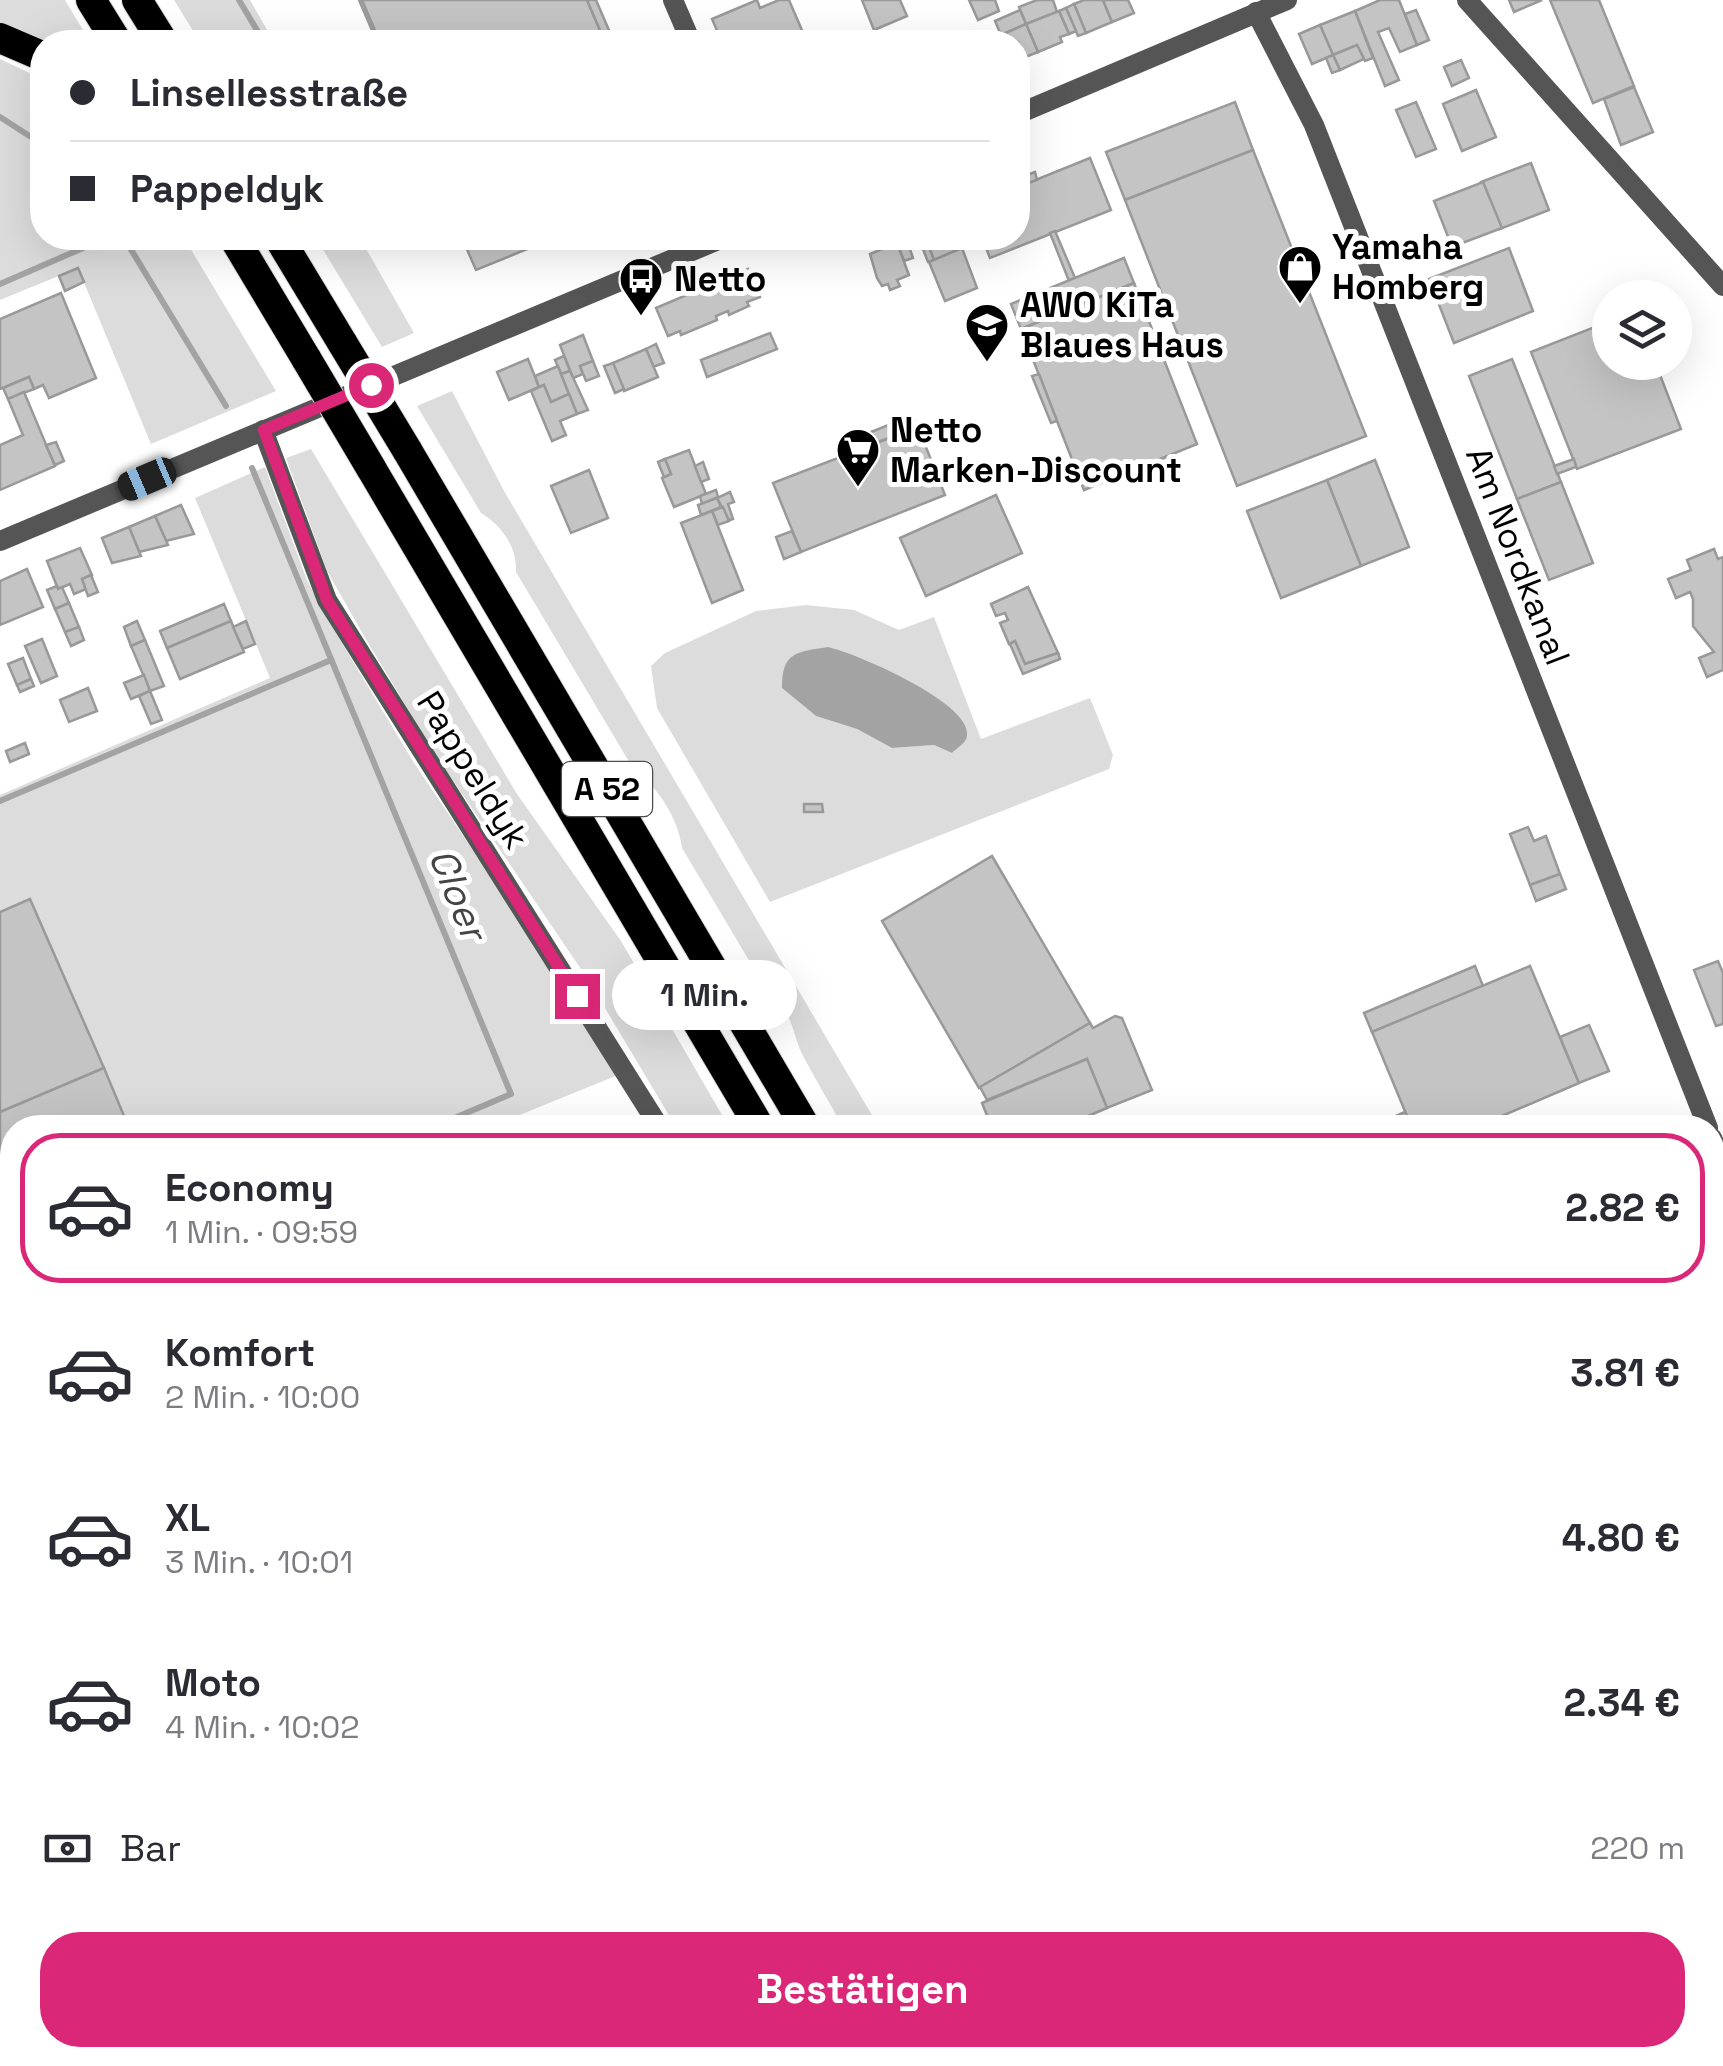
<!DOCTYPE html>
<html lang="de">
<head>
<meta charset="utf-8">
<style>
	body { margin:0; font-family:"Space Grotesk",sans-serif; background:#f2f2f3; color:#2b2b33; height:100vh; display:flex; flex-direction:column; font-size:38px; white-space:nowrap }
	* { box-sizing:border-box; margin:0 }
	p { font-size:32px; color:#7c7c81 }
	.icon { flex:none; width:55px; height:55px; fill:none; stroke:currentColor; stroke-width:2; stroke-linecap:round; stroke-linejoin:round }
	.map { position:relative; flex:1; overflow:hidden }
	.details { position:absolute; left:0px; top:1115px; width:1725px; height:952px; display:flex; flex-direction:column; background:#fff; border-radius:40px 40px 0 0; box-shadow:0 10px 40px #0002 }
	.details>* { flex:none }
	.hud { position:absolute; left:30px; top:30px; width:1000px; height:220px; border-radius:40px; box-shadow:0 10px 40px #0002; display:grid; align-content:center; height:220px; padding:0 40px; background:#fff }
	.buttons { position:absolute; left:1592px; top:280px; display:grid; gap:20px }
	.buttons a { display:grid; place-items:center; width:100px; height:100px; border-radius:50%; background:#fff; box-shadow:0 10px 40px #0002; font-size:50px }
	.end { position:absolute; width:45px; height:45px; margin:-22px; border:12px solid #db2777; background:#fff; box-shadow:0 0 0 5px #fff }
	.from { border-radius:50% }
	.bubble { position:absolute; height:70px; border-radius:35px; background:#fff; box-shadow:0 10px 40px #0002; font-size:32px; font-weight:700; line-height:70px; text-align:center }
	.car { position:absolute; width:30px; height:60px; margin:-30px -15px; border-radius:12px; box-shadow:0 0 8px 2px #0007; background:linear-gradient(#222 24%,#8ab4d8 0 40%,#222 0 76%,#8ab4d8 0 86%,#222 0) }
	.hud b { display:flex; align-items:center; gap:35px; height:95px; font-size:38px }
	.hud b+b { border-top:2px solid #e1e1e2 }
	.hud i { width:25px; height:25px; background:#2b2b33 }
	ul { padding:18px 0 0; list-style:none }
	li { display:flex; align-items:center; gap:30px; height:150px; margin:0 20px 15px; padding:0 20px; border:5px solid transparent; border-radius:40px }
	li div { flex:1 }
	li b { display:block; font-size:38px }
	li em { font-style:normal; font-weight:700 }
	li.on { border-color:#db2777 }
	li>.icon { width:90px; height:90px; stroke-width:1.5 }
	.pay { display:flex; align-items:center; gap:25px; height:110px; padding:0 40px; font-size:38px }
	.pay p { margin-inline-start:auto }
	.cta { display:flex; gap:20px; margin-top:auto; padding:20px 40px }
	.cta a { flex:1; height:115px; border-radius:40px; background:#db2777; color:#fff; font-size:40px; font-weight:700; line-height:115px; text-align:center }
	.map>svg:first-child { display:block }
	.green { fill:#dcdcdc; fill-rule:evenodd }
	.water { fill:#a3a3a3 }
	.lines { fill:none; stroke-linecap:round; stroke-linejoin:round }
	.stream { stroke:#a3a3a3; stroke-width:6 }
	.building { fill:#c4c4c4; stroke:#999; stroke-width:2.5 }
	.motorway-casing { stroke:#dbdbdb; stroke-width:32 }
	.minor { stroke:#555; stroke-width:20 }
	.tertiary { stroke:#555; stroke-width:20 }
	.motorway { stroke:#000; stroke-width:30 }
	.motorway-bridge-casing { stroke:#dbdbdb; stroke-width:32; stroke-linecap:butt }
	.motorway-bridge { stroke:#000; stroke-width:30 }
	.route { stroke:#db2777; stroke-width:12 }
	.labels { text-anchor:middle; stroke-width:10; stroke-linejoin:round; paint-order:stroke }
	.shield { fill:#fff; stroke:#4c4c4c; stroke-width:2.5 }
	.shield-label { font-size:32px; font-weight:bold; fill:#000 }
	.poi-label { font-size:35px; font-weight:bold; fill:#000; stroke:#fff; text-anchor:start }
	.street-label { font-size:35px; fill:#000; stroke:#fff }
	.water-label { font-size:38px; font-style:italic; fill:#444; stroke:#fff }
</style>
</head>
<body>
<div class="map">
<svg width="1723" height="2066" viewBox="0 0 1723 2066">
	<rect width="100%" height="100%" fill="#fff"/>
	<g class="green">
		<polygon points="0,0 65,0 90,42 42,42 0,27"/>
		<polygon points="174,0 250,0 274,42 200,42"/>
		<polygon points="0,59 42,79 42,238 184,238 276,391 151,444 78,268 0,300"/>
		<polygon points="316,238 360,238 414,333 382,347"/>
		<path d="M452 391 504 491 879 1127H843C830 1104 816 1080 803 1056 791 1032 794 1012 769 994L682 848C678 818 658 787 634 770L516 572C517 547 502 526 481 513L417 406Z"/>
		<polygon points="311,449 517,794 621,941 729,1127 676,1127 587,978 433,751 364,636 327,571 286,458"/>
		<polygon points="265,467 307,580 328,620 414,763 568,991 618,1075 490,1127 12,1128 12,1262 8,1264 0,1244 0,795 270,678 195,498"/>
		<path d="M806 605 854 610 899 630 934 617 981 739 1090 698 1113 755 1109 769 770 902 657 708 651 666 665 653 756 611ZM782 688 964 742 952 753 934 745 892 748 857 729 816 716Z"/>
		<polygon points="12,1289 12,1770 0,1776 0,1294"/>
		<polygon points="186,2055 1106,2055 1110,2066 190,2066"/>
		<polygon points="1143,2055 1232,2055 1238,2066 1147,2066"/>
		<polygon points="1337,2055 1396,2055 1402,2066 1342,2066"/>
	</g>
	<path class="water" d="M828 647C855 653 973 703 967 736 966 743 957 748 952 753L934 745 892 748 857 729 816 716 782 688C782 652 796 652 828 647Z"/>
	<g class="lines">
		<g class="stream">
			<polyline points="239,0 264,42"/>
			<polyline points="0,117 42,144"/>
			<polyline points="124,238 226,406"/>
			<polyline points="0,284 106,238"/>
			<polyline points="252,468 511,1094 431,1128"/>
			<polyline points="0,801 331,660"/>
			<polyline points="0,1765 12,1760"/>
			<polyline points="506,2055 510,2066"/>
			<polyline points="1007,2066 1034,2055"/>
		</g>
	</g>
	<g class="building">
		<polygon points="359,0 362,0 380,42 377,42"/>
		<polygon points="362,0 587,0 605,42 380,42"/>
		<polygon points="587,0 596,0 614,42 605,42"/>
		<polygon points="757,0 760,8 779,0 789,0 807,42 722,42 712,19"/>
		<polygon points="862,0 900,0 907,16 874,30"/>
		<polygon points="969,0 995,0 999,11 978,20"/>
		<polygon points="1037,0 1053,0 1057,12 1026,24 1019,7"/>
		<polygon points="1084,0 1103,0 1112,22 1086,33 1074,4"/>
		<polygon points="1103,0 1128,0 1134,13 1112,22"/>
		<polygon points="1380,0 1399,0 1417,45 1400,52 1389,28 1378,32 1399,80 1385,86 1355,11"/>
		<polygon points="1509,0 1542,0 1514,12"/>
		<polygon points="1550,0 1599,0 1634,86 1593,103"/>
		<polygon points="1074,4 1086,33 1078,36 1066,8"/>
		<polygon points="1066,8 1076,31 1069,34 1059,11"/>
		<polygon points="1020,10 1026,24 1001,35 995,21"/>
		<polygon points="1416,10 1429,40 1417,45 1405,14"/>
		<polygon points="1059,11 1069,34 1060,37 1062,42 1038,52 1026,24"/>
		<polygon points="1355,11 1373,58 1365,61 1357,45 1333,55 1320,25"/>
		<polygon points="1026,24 1038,52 1018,60 1018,42 1004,42 1001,35"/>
		<polygon points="1320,25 1333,55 1312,64 1299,34"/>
		<polygon points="1357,45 1364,59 1340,70 1333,55"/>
		<polygon points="1333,55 1340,70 1332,73 1326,58"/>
		<polygon points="1461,60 1469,78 1452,86 1444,67"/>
		<polygon points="1634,87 1653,132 1621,145 1604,99"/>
		<polygon points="1476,90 1496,137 1462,151 1443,104"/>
		<polygon points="1235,102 1253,150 1125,200 1106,152"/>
		<polygon points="1416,102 1436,149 1416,157 1396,110"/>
		<polygon points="1253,150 1366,436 1237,486 1125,200"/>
		<polygon points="1090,158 1111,210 990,258 982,238 1018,238 1018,187"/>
		<polygon points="1531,163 1549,210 1500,229 1481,182"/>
		<polygon points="1035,172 1037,180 1022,185 1019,178"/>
		<polygon points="1483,182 1502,228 1452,247 1434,201"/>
		<polygon points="1055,231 1075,278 1069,281 1050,233"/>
		<polygon points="462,238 554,238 476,270"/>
		<polygon points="925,238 957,238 962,248 934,260"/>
		<polygon points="907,240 913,258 904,261 897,243"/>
		<polygon points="927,242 934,260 928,262 921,244"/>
		<polygon points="897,243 909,275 897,280 900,286 890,290 888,284 882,286 877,278 870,254"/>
		<polygon points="962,248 977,288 945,301 929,262"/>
		<polygon points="1509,248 1533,311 1454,343 1429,279"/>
		<polygon points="1124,258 1134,283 1021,329 1011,304"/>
		<polygon points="78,268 84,282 65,291 59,276"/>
		<polygon points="748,269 760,297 747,302 749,306 729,315 728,311 716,316 717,320 681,335 680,331 668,336 656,308"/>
		<polygon points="1134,283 1197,444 1084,490 1021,329"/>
		<polygon points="61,293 96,378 49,398 43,385 34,389 29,377 0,389 0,319"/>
		<polygon points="1610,321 1610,362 1655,362 1681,429 1577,469 1531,352"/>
		<polygon points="770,333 777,349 707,377 701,360"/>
		<polygon points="583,335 593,361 580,366 583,374 573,378 560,345"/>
		<polygon points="656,344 664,363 653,367 646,349"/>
		<polygon points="646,349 658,377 624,391 613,363"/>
		<polygon points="564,356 570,371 561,374 555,360"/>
		<polygon points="528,359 539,387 509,400 497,372"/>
		<polygon points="1512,359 1561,482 1517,499 1469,376"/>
		<polygon points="593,361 599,376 586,381 580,366"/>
		<polygon points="613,363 624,389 615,393 604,366"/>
		<polygon points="558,366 569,394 551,402 544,385 539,387 535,376"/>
		<polygon points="570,371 588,410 577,414 561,374"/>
		<polygon points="1039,374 1057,421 1051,423 1032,376"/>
		<polygon points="29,377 34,389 8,399 3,388"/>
		<polygon points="544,385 551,402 569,394 577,414 560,421 566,435 552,441 531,391"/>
		<polygon points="24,392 55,466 0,490 0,445 23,435 8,399"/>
		<polygon points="913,415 918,427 870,445 866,434"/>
		<polygon points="918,427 945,495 801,552 773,483"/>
		<polygon points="56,442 64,461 55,465 46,445"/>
		<polygon points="689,450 706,494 674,507 662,478 671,474 665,459"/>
		<polygon points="1168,456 1171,462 1115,485 1112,479"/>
		<polygon points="665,459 671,474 664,477 658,462"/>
		<polygon points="1574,459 1576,467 1557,474 1554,466"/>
		<polygon points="1375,460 1409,547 1361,566 1327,480"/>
		<polygon points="703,462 709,479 701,482 695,466"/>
		<polygon points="589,470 608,518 571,533 551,486"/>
		<polygon points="1327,480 1361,566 1281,598 1247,511"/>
		<polygon points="1561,482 1593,563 1549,580 1517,499"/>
		<polygon points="716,490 718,497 702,504 700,496"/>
		<polygon points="730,492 734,502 728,504 733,519 729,520 717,498"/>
		<polygon points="996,495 1022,553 926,596 900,538"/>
		<polygon points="717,498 721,507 701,515 698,505"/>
		<polygon points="181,505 194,534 166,541 155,516"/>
		<polygon points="723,507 729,521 718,525 712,511"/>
		<polygon points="712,511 743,590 712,603 681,523"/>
		<polygon points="155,516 168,545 139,552 129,527"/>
		<polygon points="129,527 141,556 112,563 102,538"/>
		<polygon points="792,531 801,552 784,559 776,537"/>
		<polygon points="80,548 92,575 82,579 86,589 74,594 70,584 58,589 47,561"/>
		<polygon points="1714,549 1718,559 1723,557 1723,670 1707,677 1699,658 1714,652 1693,626 1693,599 1690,592 1676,598 1668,579 1691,570 1687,560"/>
		<polygon points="27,569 43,607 0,625 0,581"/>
		<polygon points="91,575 98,592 88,596 82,579"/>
		<polygon points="57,586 58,589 62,587 69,603 55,609 47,590"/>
		<polygon points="1028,587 1058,653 1025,664 1015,641 1009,644 1000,623 1008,620 1005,613 996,616 991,604"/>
		<polygon points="69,603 79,627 65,632 55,609"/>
		<polygon points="224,604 231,621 167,648 160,631"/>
		<polygon points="137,621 145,640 131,646 124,627"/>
		<polygon points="231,621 244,652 180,679 167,648"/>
		<polygon points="246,621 255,644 243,649 233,627"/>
		<polygon points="79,627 84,640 71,646 65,632"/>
		<polygon points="42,639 57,676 41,683 25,646"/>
		<polygon points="145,640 164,686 150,691 131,646"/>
		<polygon points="1015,641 1025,664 1058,653 1060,659 1023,674 1010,644"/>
		<polygon points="23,658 31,679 17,685 8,664"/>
		<polygon points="144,675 150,691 131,699 124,683"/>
		<polygon points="31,679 34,686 20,692 17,685"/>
		<polygon points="88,688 97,711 69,722 60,700"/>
		<polygon points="150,691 162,720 151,724 139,696"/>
		<polygon points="25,743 29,754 10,762 6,751"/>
		<polygon points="804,804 822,804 823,812 804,812"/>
		<polygon points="1528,827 1534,841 1546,836 1560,874 1530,885 1510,834"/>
		<polygon points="992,856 1090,1023 979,1088 882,921"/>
		<polygon points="1560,874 1566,889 1536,901 1530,885"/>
		<polygon points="30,899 104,1068 0,1112 0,912"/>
		<polygon points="1718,961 1723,973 1723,1024 1716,1026 1694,970"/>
		<polygon points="1475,966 1483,986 1372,1032 1364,1013"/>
		<polygon points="1530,966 1579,1083 1474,1128 1412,1128 1372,1032"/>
		<polygon points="1115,1016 1122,1018 1152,1090 1107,1108 1087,1059 987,1100 980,1087 1090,1023 1093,1028"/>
		<polygon points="1589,1025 1609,1071 1579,1083 1560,1037"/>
		<polygon points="1087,1059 1107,1108 1060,1128 992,1128 982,1103"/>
		<polygon points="104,1068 129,1128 12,1128 12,1186 0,1157 0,1112"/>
		<polygon points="1405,1112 1412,1128 1381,1128 1382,1122"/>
		<polygon points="1712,1294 1723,1320 1723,1390 1712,1394"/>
		<polygon points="1723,1514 1723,1553 1712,1557 1712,1518"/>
		<polygon points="1723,1850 1723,1930 1712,1934 1712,1854"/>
		<polygon points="1723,1973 1723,2046 1712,2051 1712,1977"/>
		<polygon points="1499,2055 1605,2055 1609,2066 1503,2066"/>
		<polygon points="1640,2055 1701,2055 1673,2066 1644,2066"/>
	</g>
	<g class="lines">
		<defs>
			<g id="motorway">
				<polyline points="91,0 117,42"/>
				<polyline points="137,0 163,42"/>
				<polyline points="0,38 42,56"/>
				<polyline points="234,238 307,360"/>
				<polyline points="279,238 343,344"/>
				<polyline points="407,450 806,1128"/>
				<polyline points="371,468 760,1128"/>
				<polyline points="1264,2055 1270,2066"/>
				<polyline points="1309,2055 1315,2066"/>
			</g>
		</defs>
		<use href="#motorway" class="motorway-casing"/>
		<g class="minor">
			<polyline points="673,0 691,42"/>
			<polyline points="1467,0 1723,286"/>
			<polyline points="1256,12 1314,125 1708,1128"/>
			<polyline points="263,430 327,600 660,1128"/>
			<polyline points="1712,1138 1723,1164"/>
			<polyline points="0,1257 8,1275"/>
		</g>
		<g class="tertiary">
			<polyline points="1018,114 1287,0"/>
			<polyline points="0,541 723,238"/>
		</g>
		<use href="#motorway" class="motorway"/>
		<defs>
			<g id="motorway-bridge">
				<polyline points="343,344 407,450"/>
				<polyline points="307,360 371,468"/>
			</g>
		</defs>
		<use href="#motorway-bridge" class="motorway-bridge-casing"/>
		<use href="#motorway-bridge" class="motorway-bridge"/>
	</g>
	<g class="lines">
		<polyline class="route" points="371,385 264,430 327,600 577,996"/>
	</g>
	<defs>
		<symbol id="shop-pin" viewBox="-11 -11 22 30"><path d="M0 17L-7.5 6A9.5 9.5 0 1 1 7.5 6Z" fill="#000" stroke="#fff"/><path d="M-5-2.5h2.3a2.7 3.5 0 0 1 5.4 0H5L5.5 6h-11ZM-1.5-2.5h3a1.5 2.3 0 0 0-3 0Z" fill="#fff"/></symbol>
		<symbol id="bus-pin" viewBox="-11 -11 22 30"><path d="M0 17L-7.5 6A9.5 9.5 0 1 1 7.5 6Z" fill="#000" stroke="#fff"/><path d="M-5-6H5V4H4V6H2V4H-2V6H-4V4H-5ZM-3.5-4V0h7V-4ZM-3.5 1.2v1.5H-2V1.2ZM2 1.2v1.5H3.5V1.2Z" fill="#fff"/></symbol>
		<symbol id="school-pin" viewBox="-11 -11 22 30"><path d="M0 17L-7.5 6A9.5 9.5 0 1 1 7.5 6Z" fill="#000" stroke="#fff"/><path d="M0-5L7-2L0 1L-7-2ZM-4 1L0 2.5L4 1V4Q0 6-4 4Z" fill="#fff"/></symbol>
		<symbol id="supermarket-pin" viewBox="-11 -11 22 30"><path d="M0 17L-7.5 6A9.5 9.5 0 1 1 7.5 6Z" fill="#000" stroke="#fff"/><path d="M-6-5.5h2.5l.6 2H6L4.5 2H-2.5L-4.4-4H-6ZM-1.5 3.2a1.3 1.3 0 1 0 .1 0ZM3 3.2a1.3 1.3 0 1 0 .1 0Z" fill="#fff"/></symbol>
	</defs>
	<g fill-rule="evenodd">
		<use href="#shop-pin" x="1275" y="242" width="50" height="68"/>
		<use href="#bus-pin" x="616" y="254" width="50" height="68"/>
		<use href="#school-pin" x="962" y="300" width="50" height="68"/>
		<use href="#supermarket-pin" x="833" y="425" width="50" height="68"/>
	</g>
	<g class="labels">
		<rect class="shield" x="562" y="762" width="90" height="54" rx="8"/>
		<g class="shield-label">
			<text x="607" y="800">A 52</text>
		</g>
		<g class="poi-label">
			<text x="1332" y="259">Yamaha<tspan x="1332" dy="40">Homberg</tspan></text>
			<text x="674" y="291">Netto</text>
			<text x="1020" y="317">AWO KiTa<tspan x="1020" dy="40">Blaues Haus</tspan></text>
			<text x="890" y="442">Netto<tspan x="890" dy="40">Marken-Discount</tspan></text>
		</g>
		<g class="street-label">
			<text transform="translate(1518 556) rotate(69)" y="12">Am Nordkanal</text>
			<text transform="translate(473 770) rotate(58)" y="12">Pappeldyk</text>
		</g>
		<g class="water-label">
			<text transform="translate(458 894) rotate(68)" y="13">Cloer</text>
		</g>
	</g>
</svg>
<div class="buttons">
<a><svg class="icon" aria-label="layers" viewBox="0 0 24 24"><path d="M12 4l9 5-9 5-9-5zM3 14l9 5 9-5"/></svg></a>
</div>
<i class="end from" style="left:371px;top:385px"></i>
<i class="end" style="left:577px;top:996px"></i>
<div class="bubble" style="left:612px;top:960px;width:185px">1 Min.</div>
<i class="car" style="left:147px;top:479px;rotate:247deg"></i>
<div class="hud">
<b><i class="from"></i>Linsellesstraße</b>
<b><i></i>Pappeldyk</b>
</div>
<section class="details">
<ul>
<li class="on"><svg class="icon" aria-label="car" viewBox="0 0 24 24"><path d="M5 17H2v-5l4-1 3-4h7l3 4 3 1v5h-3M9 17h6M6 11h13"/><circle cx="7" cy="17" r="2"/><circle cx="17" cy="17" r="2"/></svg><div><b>Economy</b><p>1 Min. · 09:59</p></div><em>2.82 €</em></li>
<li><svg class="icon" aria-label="car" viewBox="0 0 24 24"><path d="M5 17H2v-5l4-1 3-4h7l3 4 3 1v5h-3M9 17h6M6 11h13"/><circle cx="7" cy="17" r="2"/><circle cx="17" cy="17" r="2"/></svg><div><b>Komfort</b><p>2 Min. · 10:00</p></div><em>3.81 €</em></li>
<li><svg class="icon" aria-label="car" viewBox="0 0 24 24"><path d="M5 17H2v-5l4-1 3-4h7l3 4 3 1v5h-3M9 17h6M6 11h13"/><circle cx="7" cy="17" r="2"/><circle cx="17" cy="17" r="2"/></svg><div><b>XL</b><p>3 Min. · 10:01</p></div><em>4.80 €</em></li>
<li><svg class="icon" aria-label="car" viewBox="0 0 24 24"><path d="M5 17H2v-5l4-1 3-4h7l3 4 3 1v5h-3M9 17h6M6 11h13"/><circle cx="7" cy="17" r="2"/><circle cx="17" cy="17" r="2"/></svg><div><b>Moto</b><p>4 Min. · 10:02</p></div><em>2.34 €</em></li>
</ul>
<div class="pay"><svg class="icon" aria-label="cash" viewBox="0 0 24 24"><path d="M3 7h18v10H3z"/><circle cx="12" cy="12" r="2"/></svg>Bar<p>220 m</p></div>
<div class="cta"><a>Bestätigen</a></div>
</section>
</div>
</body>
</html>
